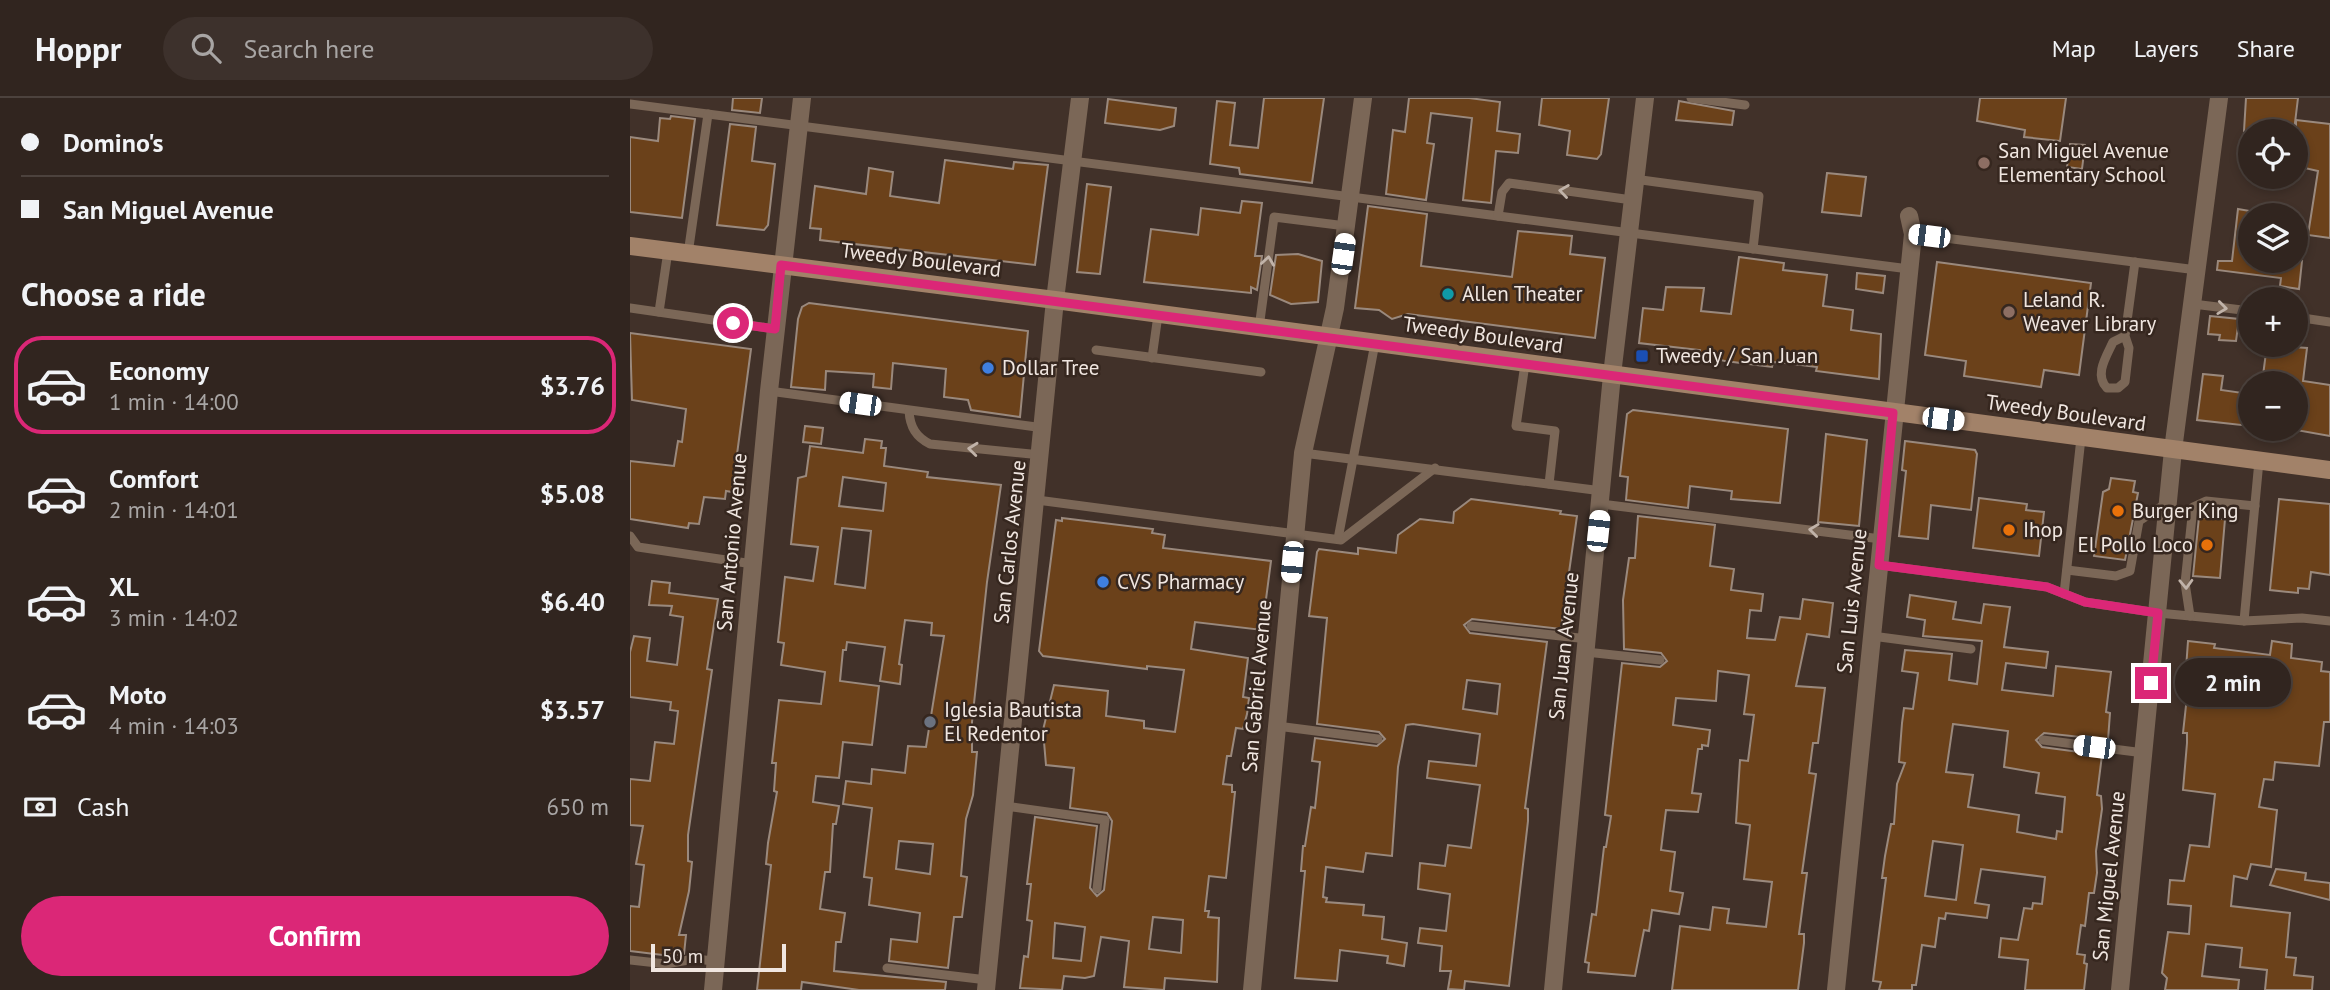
<!DOCTYPE html>
<html lang="en">
<head>
<meta charset="utf-8">
<style>
	body { margin:0; font-family:"PT Sans",sans-serif; background:#3d312c; color:#f1f3f6; height:100vh; display:flex; flex-direction:column; font-size:26px; white-space:nowrap }
	* { box-sizing:border-box; margin:0 }
	p { font-size:23px; color:#a8a5a4 }
	.icon { flex:none; width:38px; height:38px; fill:none; stroke:currentColor; stroke-width:2; stroke-linecap:round; stroke-linejoin:round }
	.map { position:relative; flex:1; overflow:hidden }
	.side { display:flex; flex-direction:column; background:#31251f; width:630px }
	.side>* { flex:none }
	.hud { display:grid; align-content:center; height:154px; padding:0 21px; background:#31251f }
	.tools { position:absolute; left:1608px; top:21px; display:grid; gap:14px }
	.tools a { display:grid; place-items:center; width:70px; height:70px; border-radius:50%; background:#31251f; box-shadow:0 4px 10px #0003,0 0 0 2px #4c423d; font-size:35px }
	.scale { position:absolute; left:21px; bottom:18px; width:135px; box-sizing:border-box; padding-left:7px; border:4px solid #f0e6e0; border-top:0; font-size:19px; line-height:24px; white-space:nowrap; color:#f0e6e0; -webkit-text-stroke:5px #36271f; paint-order:stroke }
	.end { position:absolute; width:32px; height:32px; margin:-16px; border:9px solid #db2777; background:#fff; box-shadow:0 0 0 4px #fff }
	.from { border-radius:50% }
	.bubble { position:absolute; height:49px; border-radius:24px; background:#31251f; box-shadow:0 4px 10px #0003,0 0 0 2px #4c423d; font-size:23px; font-weight:600; line-height:49px; text-align:center }
	.car { position:absolute; width:21px; height:42px; margin:-21px -10px; border-radius:9px; box-shadow:0 0 5px 2px #0007; background:linear-gradient(#fff 24%,#345 0 40%,#fff 0 76%,#345 0 86%,#fff 0) }
	.hud b { display:flex; align-items:center; gap:24px; height:66px; font-size:26px }
	.hud b+b { border-top:2px solid #4c423d }
	.hud i { width:18px; height:18px; background:#f1f3f6 }
	ul { padding:0; list-style:none }
	li { display:flex; align-items:center; gap:21px; height:98px; margin:0 14px 10px; padding:0 7px; border:4px solid transparent; border-radius:28px }
	li div { flex:1 }
	li b { display:block; font-size:26px }
	li em { font-style:normal; font-weight:600 }
	li.selected { border-color:#db2777 }
	li>.icon { width:63px; height:63px; stroke-width:1.5 }
	h2 { padding:0 21px; font-size:32px; line-height:84px }
	.pay { display:flex; align-items:center; gap:18px; height:77px; padding:0 21px; font-size:26px }
	.pay p { margin-inline-start:auto }
	.primary-button { display:flex; gap:14px; margin-top:auto; padding:14px 21px }
	.primary-button a { flex:1; height:80px; border-radius:42px; background:#db2777; color:#fff; font-size:28px; font-weight:600; line-height:80px; text-align:center }
	header { display:flex; align-items:center; gap:42px; box-sizing:border-box; height:98px; padding:0 35px; background:#31251f; border-bottom:2px solid #4c423d }
	header strong { font-size:33px }
	nav { display:flex; gap:38px; margin-inline-start:auto; font-size:24px }
	.search { width:490px; height:63px; background:#3d312c; display:flex; align-items:center; gap:18px; box-sizing:border-box; padding:0 24px; border-radius:38px; color:#a8a5a4; font-size:26px }
	main { display:flex; flex:1; min-height:0 }
	.map>svg:first-child { display:block }
	.building { fill:#6b411a; stroke:#9a897d; stroke-width:2; fill-rule:evenodd }
	.lines { fill:none; stroke-linecap:round; stroke-linejoin:round }
	.lane { stroke:#7b6757; stroke-width:9 }
	.street { stroke:#7b6757; stroke-width:18 }
	.secondary { stroke:#a28269; stroke-width:18 }
	.oneway { stroke:#c1b3a9 }
	.route { stroke:#db2777; stroke-width:9 }
	.education-dot { fill:#8d6e63; stroke:#36271f; stroke-width:2.5 }
	.culture-dot { fill:#0f9aa8; stroke:#36271f; stroke-width:2.5 }
	.transit-dot { fill:#1a4fb4; stroke:#36271f; stroke-width:2.5 }
	.shop-dot { fill:#3f7fe0; stroke:#36271f; stroke-width:2.5 }
	.food-dot { fill:#e8710a; stroke:#36271f; stroke-width:2.5 }
	.worship-dot { fill:#6b7280; stroke:#36271f; stroke-width:2.5 }
	.labels { text-anchor:middle; stroke-width:5; stroke-linejoin:round; paint-order:stroke }
	.poi-label { font-size:21px; fill:#f0e6e0; stroke:#36271f; text-anchor:start }
	.street-label { font-size:21px; fill:#f0e6e0; stroke:#36271f }
</style>
</head>
<body>
<header>
<strong>Hoppr</strong>
<div class="search"><svg class="icon" aria-label="search" viewBox="0 0 24 24"><circle cx="10" cy="10" r="6"/><path d="M15 15l6 6"/></svg>Search here</div>
<nav><a>Map</a><a>Layers</a><a>Share</a></nav>
</header>
<main>
<section class="side">
<div class="hud">
<b><i class="from"></i>Domino's</b>
<b><i></i>San Miguel Avenue</b>
</div>
<h2>Choose a ride</h2>
<ul>
<li class="selected"><svg class="icon" aria-label="car" viewBox="0 0 24 24"><path d="M5 17H2v-5l4-1 3-4h7l3 4 3 1v5h-3M9 17h6M6 11h13"/><circle cx="7" cy="17" r="2"/><circle cx="17" cy="17" r="2"/></svg><div><b>Economy</b><p>1 min · 14:00</p></div><em>$3.76</em></li>
<li><svg class="icon" aria-label="car" viewBox="0 0 24 24"><path d="M5 17H2v-5l4-1 3-4h7l3 4 3 1v5h-3M9 17h6M6 11h13"/><circle cx="7" cy="17" r="2"/><circle cx="17" cy="17" r="2"/></svg><div><b>Comfort</b><p>2 min · 14:01</p></div><em>$5.08</em></li>
<li><svg class="icon" aria-label="car" viewBox="0 0 24 24"><path d="M5 17H2v-5l4-1 3-4h7l3 4 3 1v5h-3M9 17h6M6 11h13"/><circle cx="7" cy="17" r="2"/><circle cx="17" cy="17" r="2"/></svg><div><b>XL</b><p>3 min · 14:02</p></div><em>$6.40</em></li>
<li><svg class="icon" aria-label="car" viewBox="0 0 24 24"><path d="M5 17H2v-5l4-1 3-4h7l3 4 3 1v5h-3M9 17h6M6 11h13"/><circle cx="7" cy="17" r="2"/><circle cx="17" cy="17" r="2"/></svg><div><b>Moto</b><p>4 min · 14:03</p></div><em>$3.57</em></li>
</ul>
<div class="pay"><svg class="icon" aria-label="cash" viewBox="0 0 24 24"><path d="M3 7h18v10H3z"/><circle cx="12" cy="12" r="2"/></svg>Cash<p>650 m</p></div>
<div class="primary-button"><a>Confirm</a></div>
</section>
<div class="map">
<svg width="1700" height="892" viewBox="0 0 1700 892">
	<rect width="100%" height="100%" fill="#413129"/>
	<g class="building">
		<polygon points="103,0 132,0 130,15 102,12"/>
		<polygon points="634,0 694,0 682,85 610,76 609,70 580,66 587,3 605,5 600,47 628,50"/>
		<polygon points="779,0 839,0 870,4 867,33 890,36 888,55 866,53 861,105 833,102 842,20 801,15 797,45 804,46 796,102 756,96 763,32 775,34"/>
		<polygon points="912,0 979,0 971,56 967,61 937,57 940,33 909,27"/>
		<polygon points="1350,0 1436,0 1430,43 1394,39 1395,32 1347,23"/>
		<polygon points="1616,0 1668,0 1664,33 1614,33"/>
		<polygon points="478,1 546,10 544,28 530,32 475,25"/>
		<polygon points="1049,3 1104,13 1102,27 1046,22"/>
		<polygon points="41,18 65,21 52,120 0,114 0,39 28,43 30,20 40,21"/>
		<polygon points="1666,22 1700,26 1700,140 1678,137 1688,73 1666,68"/>
		<polygon points="100,26 126,29 122,63 145,66 138,127 134,132 87,127"/>
		<polygon points="1440,46 1455,47 1452,71 1437,69"/>
		<polygon points="315,62 383,71 384,64 418,67 405,167 190,142 191,131 180,130 185,88 236,96 239,70 263,74 260,98 309,105"/>
		<polygon points="1197,75 1236,79 1231,118 1192,114"/>
		<polygon points="457,86 481,89 470,176 447,174"/>
		<polygon points="612,103 632,105 625,158 632,158 627,192 621,189 621,195 514,184 521,131 568,137 571,110 610,115"/>
		<polygon points="738,108 797,116 791,168 882,179 888,133 942,138 940,156 975,160 965,240 778,216 762,221 749,212 725,210"/>
		<polygon points="1608,111 1620,113 1620,163 1672,163 1669,191 1650,188 1651,180 1587,172 1588,163 1602,163"/>
		<polygon points="668,156 692,163 688,204 661,206 640,197 646,157"/>
		<polygon points="1109,159 1154,165 1153,172 1197,177 1193,208 1223,212 1221,232 1251,236 1249,281 1186,273 1187,269 1155,265 1143,264 1142,269 1095,263 1069,257 1070,252 1009,245 1013,210 1033,212 1036,189 1074,190 1071,213 1101,216"/>
		<polygon points="1307,164 1461,185 1449,277 1414,272 1411,289 1334,278 1336,263 1295,257"/>
		<polygon points="1227,175 1255,178 1253,195 1226,191"/>
		<polygon points="179,205 398,233 390,319 341,312 338,302 314,299 316,271 263,265 261,291 243,289 244,276 196,273 195,292 161,289 168,221 172,209"/>
		<polygon points="1580,218 1609,221 1606,243 1589,242 1590,237 1578,236"/>
		<polygon points="0,235 121,251 102,394 96,393 95,401 74,399 69,426 59,425 58,430 0,421 0,363 44,368 48,343 52,344 56,311 2,302"/>
		<polygon points="1637,247 1677,250 1673,283 1700,287 1700,338 1666,332 1666,285 1632,285"/>
		<polygon points="1573,276 1593,278 1591,292 1620,296 1620,328 1567,322"/>
		<polygon points="1003,312 1158,331 1150,405 1101,401 1102,393 1060,388 1058,410 996,402 998,379 990,378 997,316"/>
		<polygon points="175,328 193,330 191,346 173,344"/>
		<polygon points="1196,336 1237,342 1229,428 1188,424"/>
		<path d="M235 341 252 343 251 350H256L254 368 298 374 297 379 371 387 357 484 342 624V654H347L343 697 336 721 331 778 337 779 332 819H324L318 870 259 863 261 841 287 844 290 815 239 807 242 780 234 779 242 710 213 706 216 683 241 686 242 671 275 675 278 648 296 649 314 538 301 537 302 525 275 522 269 566 272 567 270 586 250 583 255 549 217 544 216 552H213L210 583 249 588 242 647 213 644 209 680 186 678 183 704 209 708 206 726H203L200 774H195L190 811 215 815 211 844H206L204 873 316 884 315 892H229L172 884 171 892H127L141 767 136 766 138 745 147 694 144 693 146 665H142L149 602 191 606 195 574 151 567 154 545 148 544 155 479 183 483 188 449 161 446 168 380 176 378 180 348 233 355ZM213 379 256 385 253 413 209 408ZM212 430 241 433 235 490 205 486ZM269 743 303 746 300 776 266 771Z"/>
		<polygon points="1275,343 1345,352 1347,356 1341,412 1301,407 1298,441 1269,438 1276,373 1272,372"/>
		<polygon points="1481,380 1505,383 1503,394 1508,395 1495,462 1464,458 1473,394 1479,391"/>
		<polygon points="1349,400 1397,406 1396,412 1414,414 1409,458 1343,450"/>
		<path d="M841 401 931 413 930 416 947 418 931 531 842 521 834 527 840 535 917 544 895 710 898 711V723L879 888 835 883 834 892 818 891 821 873H810L812 848 788 845 790 830 816 833 820 796 788 791 790 765 815 768 818 747 841 750 850 687 797 680 799 663 846 668 850 636 783 626 776 627 768 669 762 758 736 755 733 774 696 769 693 799 697 800 696 804 734 807 733 817 754 819 752 841 777 845 774 868 757 865 758 858 710 852 707 883 665 880 675 773H671L673 748H675L681 709 685 710 690 664 682 663 685 640 747 648 755 641 749 634 687 626 697 520 679 518 687 454 689 451 728 456V450L766 455 768 437 790 421 823 425 824 414ZM837 582 870 586 867 616 833 611Z"/>
		<polygon points="1649,401 1700,406 1700,477 1681,474 1679,491 1668,490 1668,495 1640,492"/>
		<polygon points="1008,418 1085,427 1080,468 1104,471 1101,492 1133,496 1131,513 1120,512 1117,540 1145,542 1150,519 1170,521 1173,501 1203,505 1199,539 1177,536 1166,588 1195,590 1188,645 1183,645 1179,675 1186,676 1172,775 1177,775 1169,836 1174,836 1174,845 1168,892 1042,892 1050,828 1080,832 1083,809 1099,811 1097,825 1136,829 1142,784 1114,781 1120,727 1106,725 1110,662 1118,663 1124,617 1114,616 1119,577 1088,573 1086,603 1046,600 1043,627 1080,632 1078,648 1072,647 1072,651 1068,651 1062,695 1071,696 1068,714 1036,712 1031,752 1045,754 1040,793 1053,795 1049,816 1022,812 1019,833 1014,832 1005,878 958,874 959,865 955,864 962,816 966,817 974,749 976,749 981,718 975,717 992,565 1030,569 1037,563 1031,555 994,551 993,502 999,460 1005,460"/>
		<polygon points="1569,419 1595,421 1590,480 1563,478"/>
		<path d="M432 420 523 431 522 435 535 437 533 450 641 463 632 532 565 524 561 551 618 560 613 599 619 600 617 616 613 631 606 630 601 658H597L593 686 602 687V694H605L596 780 579 778 575 813H579L578 819 589 820 587 884 535 880 534 892 494 889 499 843 471 839 464 878 455 880 434 878 432 892 390 890 394 858 398 859 402 823 397 822 401 786H397L405 719 467 728 460 790 467 798 474 792 482 723 477 715 440 710 444 670 416 667 413 632 424 587 478 593 476 618 514 623V630L545 634 554 572 517 568V571L413 558 409 553 426 422 432 423ZM523 819 553 822 551 855 519 851ZM425 825 455 829 451 863 423 860Z"/>
		<polygon points="22,483 40,485 39,495 88,501 77,571 82,572 58,737 58,763 62,764 59,793 49,837 56,837 54,856 41,858 0,853 0,808 9,809 14,767 6,766 13,728 0,727 0,681 20,683 25,644 44,646 48,613 40,612 41,604 0,599 0,554 4,538 20,540 17,563 47,567 53,519 40,517 42,508 19,507"/>
		<path d="M1280 497 1326 504 1323 521 1351 525 1354 506 1380 509 1374 549 1418 554 1416 570 1376 565 1372 592 1423 598 1426 568 1481 574 1476 614 1480 615 1478 642 1414 635 1406 642 1412 649 1472 657 1467 697 1471 698 1472 711 1466 753 1467 775 1464 795H1459L1455 828 1451 827 1447 856 1455 857 1454 865 1457 866 1454 892H1395L1398 862 1369 859 1371 840 1388 842 1394 810 1402 811 1403 805 1412 806 1415 779 1351 771 1345 805 1359 807 1357 820 1316 815 1315 821 1309 820 1305 849 1292 847 1286 887H1282V892H1249L1251 884 1243 883 1256 780H1252L1255 758 1261 726H1264L1267 686 1275 665 1269 664 1272 625 1274 610 1283 611 1288 575 1272 573 1275 552 1322 556 1319 582 1347 586 1352 543 1293 538 1295 522 1277 519ZM1323 626 1378 633 1374 669 1409 675 1406 695 1435 699 1432 734 1427 733 1426 741 1387 734 1389 717 1338 709 1343 677 1316 674ZM1303 743 1333 747 1326 802 1295 798Z"/>
		<polygon points="1558,543 1585,546 1584,550 1640,557 1642,543 1662,546 1661,560 1692,564 1691,573 1700,574 1700,624 1694,624 1689,668 1645,664 1643,682 1634,681 1629,709 1647,712 1641,769 1621,766 1617,781 1604,778 1601,808 1660,815 1656,859 1666,860 1664,877 1683,879 1682,892 1635,892 1637,872 1610,869 1612,850 1576,846 1572,878 1609,882 1608,892 1535,892 1537,880 1532,875 1538,834 1559,836 1561,808 1538,806 1540,782 1554,783 1560,747 1579,749 1585,696 1553,692 1557,645 1557,635 1553,635 1560,571 1556,571"/>
		<polygon points="1646,771 1676,775 1675,782 1700,785 1700,802 1640,787"/>
	</g>
	<g class="lines">
		<g class="lane">
			<polyline points="1061,0 1115,7"/>
			<polyline points="0,6 1279,171"/>
			<polyline points="1004,81 1129,98 1123,151"/>
			<polyline points="868,118 872,94 879,85 1002,102"/>
			<polyline points="1283,136 1567,172"/>
			<polyline points="58,156 78,16"/>
			<polyline points="1563,206 1620,213"/>
			<polyline points="0,210 145,231"/>
			<polyline points="29,214 38,153"/>
			<polyline points="1666,219 1700,224"/>
			<polyline points="629,230 644,119 716,128"/>
			<path d="M1495 238 1483 244C1476 259 1464 277 1477 290H1488L1495 284 1499 250 1495 238 1505 164"/>
			<polyline points="466,252 631,274"/>
			<polyline points="522,260 528,217"/>
			<polyline points="895,266 886,328 925,333 919,386"/>
			<polyline points="139,293 414,330"/>
			<path d="M279 313C280 329 286 339 300 346L411 357"/>
			<polyline points="673,355 972,393"/>
			<polyline points="407,402 711,442 805,370"/>
			<polyline points="971,406 1251,441"/>
			<polyline points="0,438 8,449 123,466"/>
			<polyline points="708,441 745,245"/>
			<polyline points="1249,467 1417,489 1455,504 1528,515 1614,523 1672,520 1700,523"/>
			<polyline points="1437,472 1486,478 1500,473 1509,423 1537,405"/>
			<polyline points="1434,496 1451,340"/>
			<polyline points="1560,518 1555,485 1563,409 1576,403 1625,408"/>
			<polyline points="1614,523 1629,363"/>
			<polyline points="841,528 958,541"/>
			<polyline points="1242,538 1341,551"/>
			<polyline points="956,554 1030,562"/>
			<polyline points="647,628 748,641"/>
			<polyline points="1413,642 1514,655"/>
			<polyline points="375,708 475,722 467,791"/>
			<polyline points="0,862 36,866 64,861 85,863"/>
			<polyline points="257,870 357,882"/>
		</g>
		<g class="street">
			<polyline points="83,892 139,293 172,0"/>
			<polyline points="356,892 425,202 450,0"/>
			<polyline points="622,892 673,355 705,210 733,0"/>
			<polyline points="923,892 982,277 1015,0"/>
			<polyline points="1206,892 1283,136 1279,118"/>
			<polyline points="1490,892 1543,352 1589,0"/>
		</g>
		<polyline class="secondary" points="0,148 425,202 1700,372"/>
	</g>
	<defs><path id="oneway-chevron" d="M-2-3.5L2.5 0L-2 3.5" fill="none" stroke-width="1.6" stroke-linecap="round" stroke-linejoin="round" transform="scale(1.75)"/></defs>
	<g class="oneway">
		<use href="#oneway-chevron" transform="translate(934 93) rotate(-172)"/>
		<use href="#oneway-chevron" transform="translate(638 163) rotate(-82)"/>
		<use href="#oneway-chevron" transform="translate(1592 210) rotate(7)"/>
		<use href="#oneway-chevron" transform="translate(343 351) rotate(-174)"/>
		<use href="#oneway-chevron" transform="translate(1184 432) rotate(-173)"/>
		<use href="#oneway-chevron" transform="translate(1556 486) rotate(88)"/>
	</g>
	<g class="lines">
		<polyline class="route" points="103,225 145,231 151,167 1263,315 1249,467 1417,489 1455,504 1528,515 1521,585"/>
	</g>
	<g class="education-dot">
		<circle cx="1354" cy="65" r="7"/>
		<circle cx="1379" cy="214" r="7"/>
	</g>
	<circle class="culture-dot" cx="818" cy="196" r="7"/>
	<rect class="transit-dot" x="1005" y="251" width="14" height="14" rx="3.5"/>
	<g class="shop-dot">
		<circle cx="358" cy="270" r="7"/>
		<circle cx="473" cy="484" r="7"/>
	</g>
	<g class="food-dot">
		<circle cx="1488" cy="413" r="7"/>
		<circle cx="1379" cy="432" r="7"/>
		<circle cx="1577" cy="447" r="7"/>
	</g>
	<circle class="worship-dot" cx="300" cy="624" r="7"/>
	<g class="labels">
		<g class="poi-label">
			<text x="1368" y="60">San Miguel Avenue<tspan x="1368" dy="24">Elementary School</tspan></text>
			<text x="832" y="203">Allen Theater</text>
			<text x="1393" y="209">Leland R.<tspan x="1393" dy="24">Weaver Library</tspan></text>
			<text x="1026" y="265">Tweedy / San Juan</text>
			<text x="372" y="277">Dollar Tree</text>
			<text x="1502" y="420">Burger King</text>
			<text x="1393" y="439">Ihop</text>
			<text x="1563" y="454" text-anchor="end">El Pollo Loco</text>
			<text x="487" y="491">CVS Pharmacy</text>
			<text x="314" y="619">Iglesia Bautista<tspan x="314" dy="24">El Redentor</tspan></text>
		</g>
		<g class="street-label">
			<text transform="translate(291 162) rotate(7)" y="7">Tweedy Boulevard</text>
			<text transform="translate(853 237) rotate(8)" y="7">Tweedy Boulevard</text>
			<text transform="translate(1436 315) rotate(8)" y="7">Tweedy Boulevard</text>
			<text transform="translate(102 444) rotate(-85)" y="7">San Antonio Avenue</text>
			<text transform="translate(380 444) rotate(-84)" y="7">San Carlos Avenue</text>
			<text transform="translate(1222 503) rotate(-84)" y="7">San Luis Avenue</text>
			<text transform="translate(934 548) rotate(-84)" y="7">San Juan Avenue</text>
			<text transform="translate(627 588) rotate(-85)" y="7">San Gabriel Avenue</text>
			<text transform="translate(1479 778) rotate(-84)" y="7">San Miguel Avenue</text>
		</g>
	</g>
</svg>
<div class="tools">
<a><svg class="icon" aria-label="locate" viewBox="0 0 24 24"><circle cx="12" cy="12" r="6"/><path d="M12 2v4M12 18v4M2 12h4M18 12h4"/></svg></a>
<a><svg class="icon" aria-label="layers" viewBox="0 0 24 24"><path d="M12 4l9 5-9 5-9-5zM3 14l9 5 9-5"/></svg></a>
<a>+</a>
<a>−</a>
</div>
<div class="scale">50 m</div>
<i class="end from" style="left:103px;top:225px"></i>
<i class="end" style="left:1521px;top:585px"></i>
<div class="bubble" style="left:1545px;top:560px;width:116px">2 min</div>
<i class="car" style="left:1299px;top:138px;rotate:277deg"></i>
<i class="car" style="left:713px;top:156px;rotate:8deg"></i>
<i class="car" style="left:230px;top:306px;rotate:278deg"></i>
<i class="car" style="left:1313px;top:321px;rotate:97deg"></i>
<i class="car" style="left:968px;top:433px;rotate:6deg"></i>
<i class="car" style="left:662px;top:464px;rotate:185deg"></i>
<i class="car" style="left:1464px;top:649px;rotate:277deg"></i>
</div>
</main>
</body>
</html>
